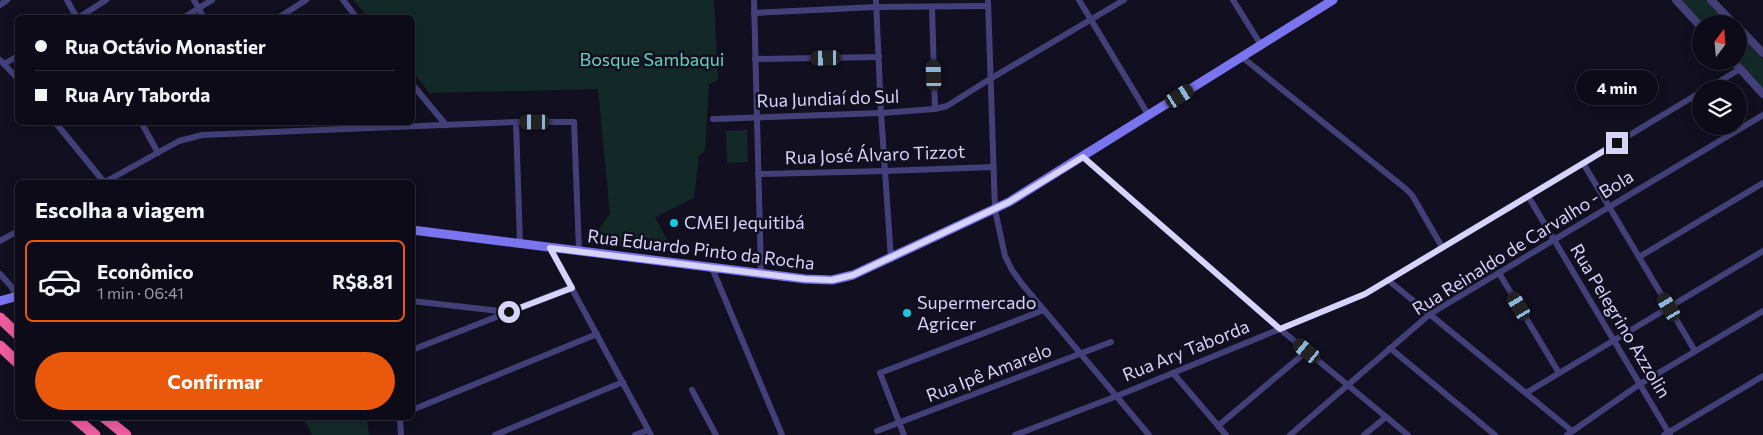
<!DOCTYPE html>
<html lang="pt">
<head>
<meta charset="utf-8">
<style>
	body { margin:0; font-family:Commissioner,sans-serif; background:#1c1925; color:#f1f3f6; height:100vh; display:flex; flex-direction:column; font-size:19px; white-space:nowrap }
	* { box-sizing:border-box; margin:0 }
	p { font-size:16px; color:#9b9ba2 }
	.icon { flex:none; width:28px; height:28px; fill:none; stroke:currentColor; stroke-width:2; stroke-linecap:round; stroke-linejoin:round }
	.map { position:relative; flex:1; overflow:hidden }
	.panel { position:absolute; left:15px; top:180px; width:400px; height:240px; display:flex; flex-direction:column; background:#0e0b18; border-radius:8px; box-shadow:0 2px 12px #0003,0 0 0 1px #2e2b37 }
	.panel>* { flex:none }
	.guide { position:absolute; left:15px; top:15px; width:400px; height:110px; border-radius:8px; box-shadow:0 2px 12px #0003,0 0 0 1px #2e2b37; display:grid; align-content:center; height:110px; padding:0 20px; background:#0e0b18 }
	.needle { width:32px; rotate:16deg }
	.fabs { position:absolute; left:1692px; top:15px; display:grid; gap:10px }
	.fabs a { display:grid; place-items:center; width:55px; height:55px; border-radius:50%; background:#0e0b18; box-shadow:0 2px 12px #0003,0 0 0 1px #2e2b37; font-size:25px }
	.end { position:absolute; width:22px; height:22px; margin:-11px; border:6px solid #d8d3fa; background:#111; box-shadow:0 0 0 2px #111 }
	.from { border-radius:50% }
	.bubble { position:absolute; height:35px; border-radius:18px; background:#0e0b18; box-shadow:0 2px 12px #0003,0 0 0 1px #2e2b37; font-size:16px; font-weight:700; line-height:35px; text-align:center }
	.car { position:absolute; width:15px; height:30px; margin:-15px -8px; border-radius:6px; box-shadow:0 0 4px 1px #0007; background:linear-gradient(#222 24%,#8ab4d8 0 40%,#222 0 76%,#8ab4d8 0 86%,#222 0) }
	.guide b { display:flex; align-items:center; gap:18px; height:48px; font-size:19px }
	.guide b+b { border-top:1px solid #2e2b37 }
	.guide i { width:12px; height:12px; background:#f1f3f6 }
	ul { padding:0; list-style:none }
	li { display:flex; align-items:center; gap:15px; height:82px; margin:0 10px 8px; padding:0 10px; border:2px solid transparent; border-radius:8px }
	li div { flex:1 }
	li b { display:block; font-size:19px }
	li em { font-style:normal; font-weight:700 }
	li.active { border-color:#ea580c }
	li>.icon { width:45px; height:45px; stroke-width:1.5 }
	h2 { padding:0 20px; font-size:22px; line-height:60px }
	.button { display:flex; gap:10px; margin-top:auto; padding:10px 20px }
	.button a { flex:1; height:58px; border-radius:30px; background:#ea580c; color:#fff; font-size:20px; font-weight:700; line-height:58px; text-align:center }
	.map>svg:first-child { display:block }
	.green { fill:#132928 }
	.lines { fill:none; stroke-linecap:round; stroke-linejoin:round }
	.minor { stroke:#434079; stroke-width:6 }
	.tertiary { stroke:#434079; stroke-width:8 }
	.secondary { stroke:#7a75ef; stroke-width:9 }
	.motorway { stroke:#ec5c9f; stroke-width:11 }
	.route { stroke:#d8d3fa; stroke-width:6 }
	.poi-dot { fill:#1ac9df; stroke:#120f20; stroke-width:2 }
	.labels { text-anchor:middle; stroke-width:5; stroke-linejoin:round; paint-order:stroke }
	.park-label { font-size:18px; fill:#68d1b8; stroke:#120f20 }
	.street-label { font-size:18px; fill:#d8d3fa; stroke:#120f20 }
	.poi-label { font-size:18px; fill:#d8d3fa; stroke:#120f20; text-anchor:start }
</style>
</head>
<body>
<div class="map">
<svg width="1763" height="435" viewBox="0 0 1763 435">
	<rect width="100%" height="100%" fill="#120f20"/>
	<g class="green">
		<polygon points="353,0 714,0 718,80 709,84 705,151 699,156 694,198 655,217 673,251 597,244 596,233 610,214 598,89 429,93 413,72 412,18 368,17"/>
		<polygon points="1681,0 1706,0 1729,24 1703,24"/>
		<polygon points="1739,34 1763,59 1763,88 1738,61"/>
		<polygon points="747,130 748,162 727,163 726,131"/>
		<polygon points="303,418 367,418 369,435 312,435"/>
	</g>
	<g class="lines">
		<g class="minor">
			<polyline points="67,0 77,18"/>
			<polyline points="194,0 204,18"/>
			<polyline points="343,0 357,18"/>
			<polyline points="754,0 761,274"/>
			<polyline points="876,0 881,113 891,259"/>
			<polyline points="988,0 995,210 1005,256 1012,270 1022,284 1149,435"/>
			<polyline points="1079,0 1149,116"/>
			<polyline points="1233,0 1261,45"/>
			<polyline points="0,5 7,0"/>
			<polyline points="932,7 935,109"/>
			<polyline points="754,13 876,7 988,6"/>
			<polyline points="78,18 106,0"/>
			<polyline points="183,18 212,0"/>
			<polyline points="278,18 306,0"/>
			<polyline points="1242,57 1406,189 1412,195 1442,247"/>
			<polyline points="755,59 879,57"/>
			<polyline points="0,60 18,79"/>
			<polyline points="4,64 18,56"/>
			<polyline points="412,84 446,125"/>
			<polyline points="1707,89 1740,69"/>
			<polyline points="713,119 881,113 935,109 947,106 990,79 1124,0"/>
			<polyline points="55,122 104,182"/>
			<polyline points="141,122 158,153"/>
			<polyline points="516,122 520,244"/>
			<polyline points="1083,157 1280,329 1408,435"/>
			<polyline points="1583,163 1695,351"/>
			<polyline points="758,174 885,171 993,167"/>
			<polyline points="105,182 179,141 202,135 516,122 574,122 579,251"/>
			<polyline points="1528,196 1670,435"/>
			<polyline points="0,241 18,231"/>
			<polyline points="550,248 651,435"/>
			<polyline points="1639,257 1763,183"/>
			<polyline points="712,268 782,435"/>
			<polyline points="1499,273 1559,373"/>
			<polyline points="0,274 10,285 17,296"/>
			<polyline points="1388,280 1572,431"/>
			<polyline points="412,301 508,312"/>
			<polyline points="1390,348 1495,435"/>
			<polyline points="412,350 572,287"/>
			<polyline points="1173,373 1226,435"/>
			<polyline points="692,390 716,435"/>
			<polyline points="1526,393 1763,251"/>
			<polyline points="412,410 597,334"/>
			<polyline points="400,418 401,435"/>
			<polyline points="1218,426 1307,351"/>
			<polyline points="877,431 1111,342"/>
			<polyline points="495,435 623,382"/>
			<polyline points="635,435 648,430"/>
			<polyline points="904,435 880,373 1044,310"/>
			<polyline points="1015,435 1117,396 1365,294 1701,92"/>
			<polyline points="1290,435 1430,314 1763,115"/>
			<polyline points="1364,435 1386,417"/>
			<polyline points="1567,435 1640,384 1763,311"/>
			<polyline points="1664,435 1763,376"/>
		</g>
		<g class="tertiary">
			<polyline points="1676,0 1701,27"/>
			<polyline points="1711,0 1734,24"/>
			<polyline points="1739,28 1763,53"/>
			<polyline points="1733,61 1763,94"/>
		</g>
		<g class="secondary">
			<polyline points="412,230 805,279 832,280 853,275 1009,202 1333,0"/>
			<polyline points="0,301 18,296"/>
		</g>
		<g class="motorway">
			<polyline points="0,318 18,335"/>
			<polyline points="0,346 18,363"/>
			<polyline points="75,418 95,435"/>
			<polyline points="105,418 126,435"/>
		</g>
	</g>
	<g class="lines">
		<polyline class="route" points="509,312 572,288 550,248 805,279 832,280 853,275 1009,202 1083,157 1280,329 1365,294 1617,143"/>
	</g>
	<g class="poi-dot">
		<circle cx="674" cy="223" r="5"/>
		<circle cx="907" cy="313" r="5"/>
	</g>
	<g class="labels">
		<g class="park-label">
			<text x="652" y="66">Bosque Sambaqui</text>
		</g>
		<g class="street-label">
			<text transform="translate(828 99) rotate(-2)" y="6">Rua Jundiaí do Sul</text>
			<text transform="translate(875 155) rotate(-2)" y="6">Rua José Álvaro Tizzot</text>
			<text transform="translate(1523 243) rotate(-32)" y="6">Rua Reinaldo de Carvalho - Bola</text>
			<text transform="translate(701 250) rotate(7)" y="6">Rua Eduardo Pinto da Rocha</text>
			<text transform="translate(1620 321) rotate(59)" y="6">Rua Pelegrino Azzolin</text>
			<text transform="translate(1186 351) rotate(-22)" y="6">Rua Ary Taborda</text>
			<text transform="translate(989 373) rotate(-21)" y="6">Rua Ipê Amarelo</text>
		</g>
		<g class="poi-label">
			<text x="684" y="229">CMEI Jequitibá</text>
			<text x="917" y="309">Supermercado<tspan x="917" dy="21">Agricer</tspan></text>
		</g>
	</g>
</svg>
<div class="fabs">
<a><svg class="needle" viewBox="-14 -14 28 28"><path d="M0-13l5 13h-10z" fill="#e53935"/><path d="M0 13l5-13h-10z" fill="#9b9ba2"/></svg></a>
<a><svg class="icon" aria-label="layers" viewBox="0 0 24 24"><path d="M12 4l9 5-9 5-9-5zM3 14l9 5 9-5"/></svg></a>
</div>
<i class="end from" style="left:509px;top:312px"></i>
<i class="end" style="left:1617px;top:143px"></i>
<div class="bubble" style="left:1576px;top:70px;width:82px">4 min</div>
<i class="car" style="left:826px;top:58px;rotate:269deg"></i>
<i class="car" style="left:934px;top:75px;rotate:358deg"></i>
<i class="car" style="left:1180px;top:96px;rotate:58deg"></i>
<i class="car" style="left:535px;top:122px;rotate:270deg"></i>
<i class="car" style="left:1519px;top:306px;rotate:329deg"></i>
<i class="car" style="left:1669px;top:307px;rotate:329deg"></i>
<i class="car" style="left:1307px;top:351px;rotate:309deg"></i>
<div class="guide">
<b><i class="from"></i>Rua Octávio Monastier</b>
<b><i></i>Rua Ary Taborda</b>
</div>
<section class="panel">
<h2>Escolha a viagem</h2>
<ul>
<li class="active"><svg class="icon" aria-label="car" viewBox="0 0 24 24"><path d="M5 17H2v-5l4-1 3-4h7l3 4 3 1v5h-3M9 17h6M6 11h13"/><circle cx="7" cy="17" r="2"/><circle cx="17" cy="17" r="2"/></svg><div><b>Econômico</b><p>1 min · 06:41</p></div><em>R$8.81</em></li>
</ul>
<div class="button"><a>Confirmar</a></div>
</section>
</div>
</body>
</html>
